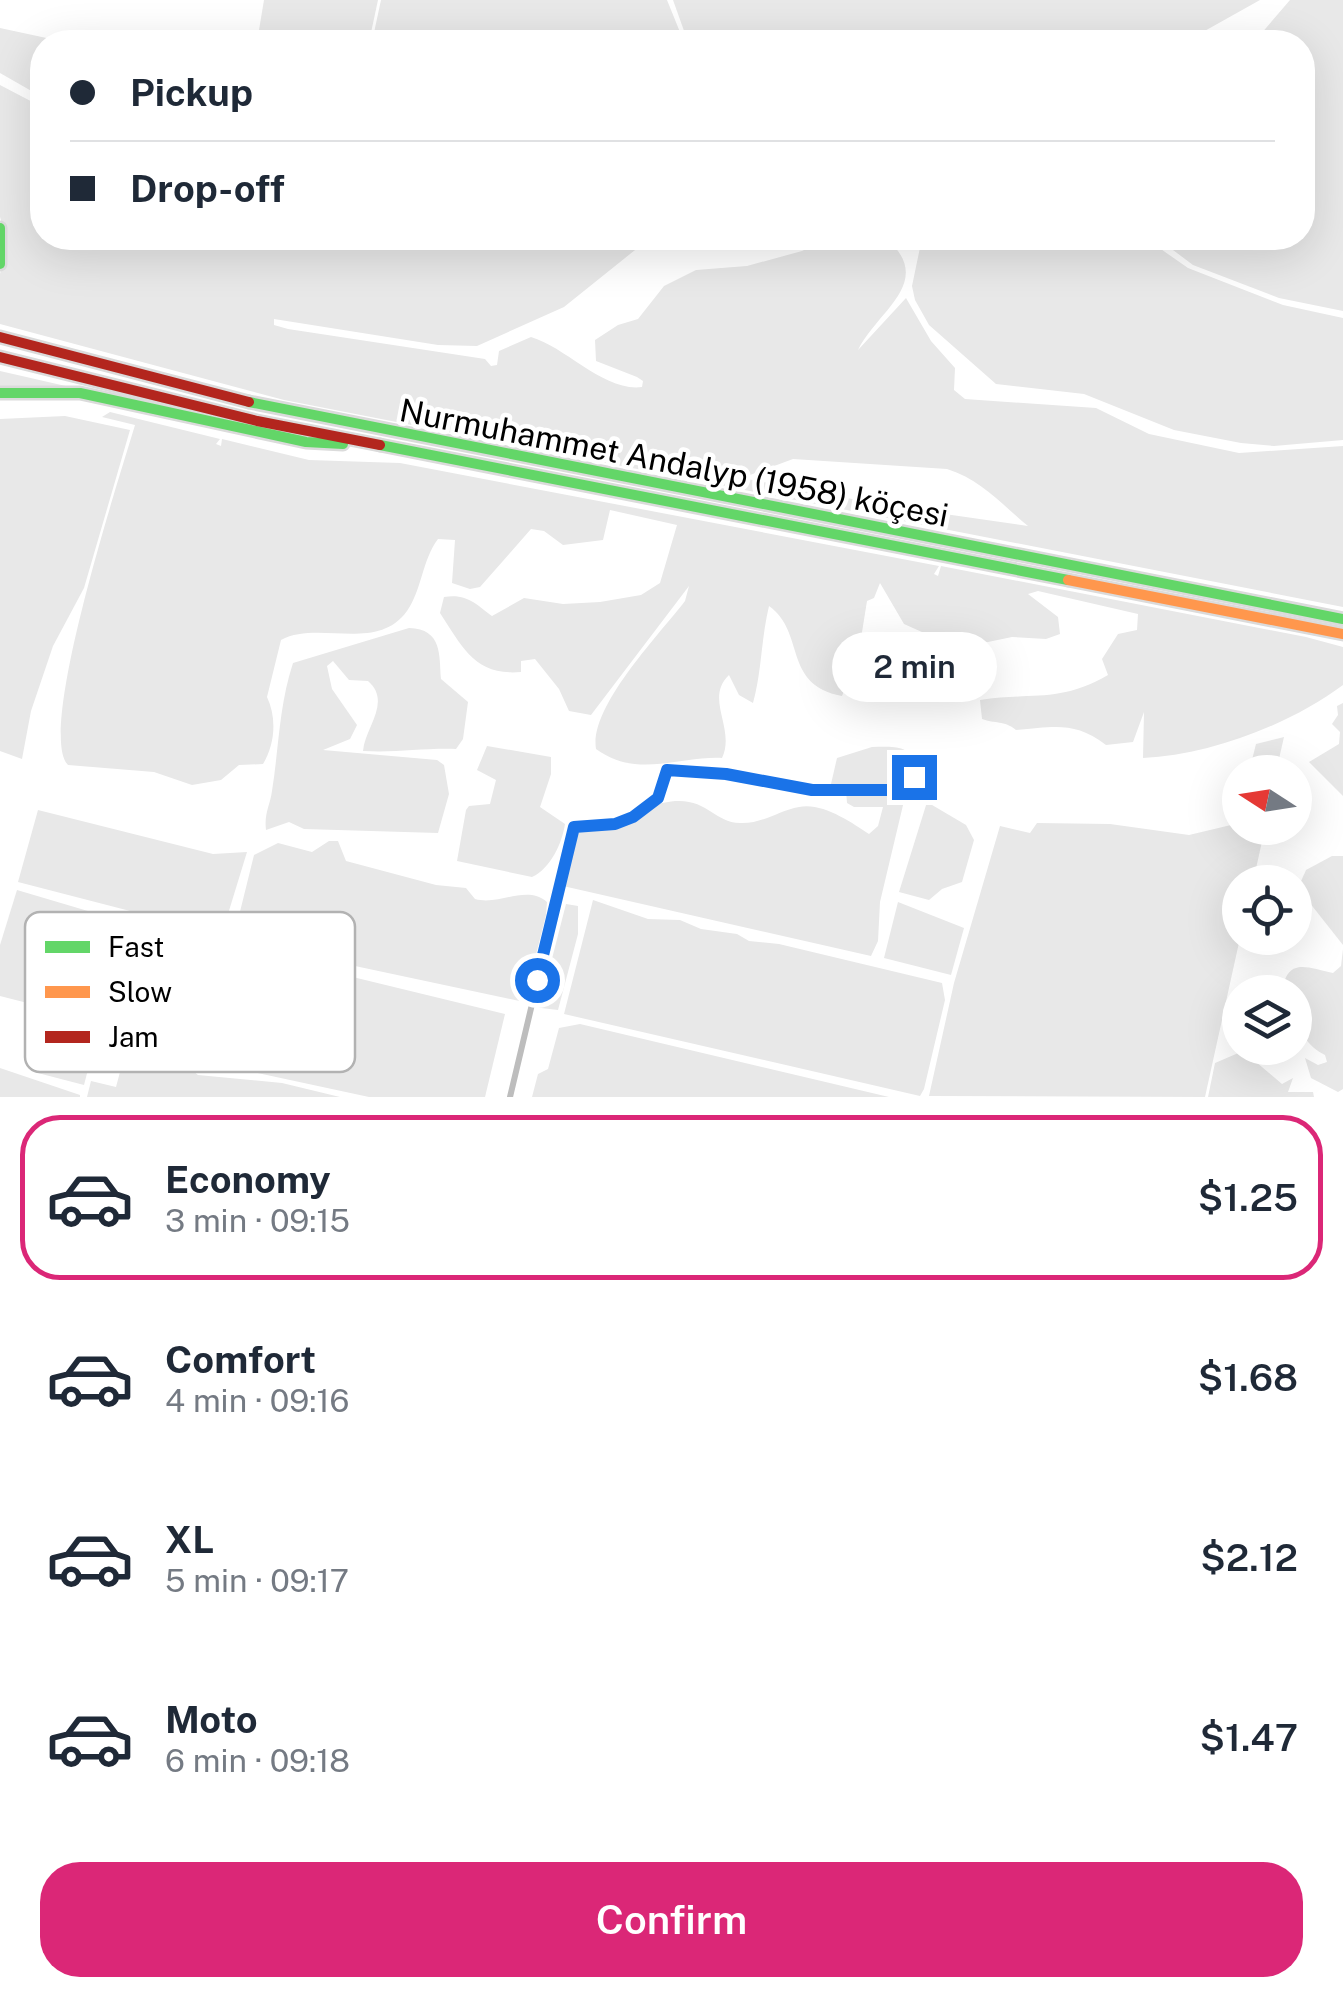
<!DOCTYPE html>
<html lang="en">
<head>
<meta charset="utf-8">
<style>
	body { margin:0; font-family:"Public Sans",sans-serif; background:#f2f2f3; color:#1f2937; height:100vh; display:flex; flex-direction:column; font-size:38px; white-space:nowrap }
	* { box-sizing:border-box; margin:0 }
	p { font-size:32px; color:#747a83 }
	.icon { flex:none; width:55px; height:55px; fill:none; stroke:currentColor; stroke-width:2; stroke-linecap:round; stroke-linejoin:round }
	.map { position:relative; height:1097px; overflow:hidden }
	.drawer { display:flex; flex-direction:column; background:#fff; flex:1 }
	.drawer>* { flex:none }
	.top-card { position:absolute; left:30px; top:30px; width:1285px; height:220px; border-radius:40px; box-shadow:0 10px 40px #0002; display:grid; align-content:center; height:220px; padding:0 40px; background:#fff }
	.needle { width:65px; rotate:282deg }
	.tools { position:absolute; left:1222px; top:755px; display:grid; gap:20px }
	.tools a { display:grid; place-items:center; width:90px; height:90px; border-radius:50%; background:#fff; box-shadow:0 10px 40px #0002; font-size:50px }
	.end { position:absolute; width:45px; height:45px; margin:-22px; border:12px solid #1a73e8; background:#fff; box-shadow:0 0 0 5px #fff }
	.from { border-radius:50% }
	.bubble { position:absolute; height:70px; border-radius:35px; background:#fff; box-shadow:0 10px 40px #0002; font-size:32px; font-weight:600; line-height:70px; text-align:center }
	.top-card b { display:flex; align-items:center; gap:35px; height:95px; font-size:38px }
	.top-card b+b { border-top:2px solid #e0e1e3 }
	.top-card i { width:25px; height:25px; background:#1f2937 }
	ul { padding:18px 0 0; list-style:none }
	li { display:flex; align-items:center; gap:30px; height:165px; margin:0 20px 15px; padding:0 20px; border:5px solid transparent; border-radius:40px }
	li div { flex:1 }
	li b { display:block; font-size:38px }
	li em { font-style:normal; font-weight:600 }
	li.current { border-color:#db2777 }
	li>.icon { width:90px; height:90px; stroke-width:1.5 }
	.cta { display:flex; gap:20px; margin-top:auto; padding:20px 40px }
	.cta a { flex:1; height:115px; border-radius:40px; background:#db2777; color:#fff; font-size:40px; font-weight:600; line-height:115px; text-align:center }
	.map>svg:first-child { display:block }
	.green { fill:#e8e8e8; fill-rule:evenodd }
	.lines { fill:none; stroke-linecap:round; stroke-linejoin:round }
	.fast-casing { stroke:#dbdbdb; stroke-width:15 }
	.slow-casing { stroke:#dbdbdb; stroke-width:15 }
	.jam-casing { stroke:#dbdbdb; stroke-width:15 }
	.street { stroke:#bdbdbd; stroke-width:6 }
	.fast { stroke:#63d668; stroke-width:10 }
	.slow { stroke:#ff974d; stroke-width:10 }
	.jam { stroke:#b3261e; stroke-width:10 }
	.route { stroke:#1a73e8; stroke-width:12 }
	.labels { text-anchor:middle; stroke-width:9; stroke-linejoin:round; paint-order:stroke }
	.street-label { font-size:32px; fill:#000; stroke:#fff }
	.key { fill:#fff; stroke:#b2b2b2; stroke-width:2.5 }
	.key-label { font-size:28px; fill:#000 }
</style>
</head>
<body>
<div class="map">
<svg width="1343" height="1097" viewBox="0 0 1343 1097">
	<rect width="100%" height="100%" fill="#fff"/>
	<g class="green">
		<polygon points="264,0 378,0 369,42 257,42"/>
		<polygon points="381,0 667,0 684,42 372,42"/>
		<polygon points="673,0 1260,0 1185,42 688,42"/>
		<polygon points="1290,0 1343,0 1343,311 1279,298 1193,265 1157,238 1302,238 1302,42 1254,42"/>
		<polygon points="0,28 65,42 42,42 42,97 0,73"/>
		<path d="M0 85 42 107V238H650L564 307 477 346 438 345 274 319V325L288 329 485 359 491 366 497 365 499 351 531 337C566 347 604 392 642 387L643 381 637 377 596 361 595 340 618 325 638 319 664 286 696 270 747 266 802 251 828 238H886C936 282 878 310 858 350L906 298 931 341 955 368 954 390 965 399 1096 408 1149 434 1239 453 1343 446V607L284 400 0 324V274L7 243 0 217ZM793 459 947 469C982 480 1002 505 1028 526L889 506 742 478Z"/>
		<polygon points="922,238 1145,238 1188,268 1283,305 1343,318 1343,440 1274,446 1241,443 1174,430 1084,394 996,384 929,325 915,300 912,286"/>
		<polygon points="0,371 70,387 0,389"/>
		<path d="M110 412 220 439 216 444 221 446 222 439 309 460 400 463 939 566 934 574 938 576 941 566 1306 637 1343 647V685C1289 725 1210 755 1143 758L1144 712 1133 742 1106 745C1074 721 1055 727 1016 730 1004 720 995 724 982 719L980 700C1034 692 1059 703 1108 675L1102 659 1118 634 1137 630 1138 614 1038 591 1028 594 1058 617 1060 634 1046 639 1012 637 964 647 942 641 904 624 880 583 874 598 867 601 859 651 842 696C782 685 806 632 769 606 761 639 762 670 753 703L739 695 729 675C704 699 736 728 722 758 679 756 637 779 596 749 589 707 659 635 685 601L689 586 591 715 569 711 559 689 535 659 521 661V672C475 676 463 648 440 613L444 597C467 593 477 605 492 616L524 598 563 604 600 602 641 595 660 583 677 525 610 510 603 540 563 545 544 531 531 529 480 587 470 589 452 583 455 540 438 539C422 560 422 590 407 611 377 653 318 620 281 640L267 697C277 718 275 744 263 764L239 765 221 780 192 785 154 772 68 765C36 733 120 476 135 425L102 417Z"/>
		<polygon points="65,416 130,430 84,588 53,646 31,711 22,759 0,751 0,419"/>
		<path d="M409 628C443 629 439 656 441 679L468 702 463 739 456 749C423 748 395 753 363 751 365 727 392 702 368 681L349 680 333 661 327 666 332 689 357 725 350 739 323 750 437 760 444 765 449 794 438 833 304 829 289 822 266 830C264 813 270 806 272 791 279 747 279 706 293 663Z"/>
		<polygon points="1343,703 1343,796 1309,762 1339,744 1340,732 1332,724 1338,715 1337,706"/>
		<polygon points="1284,737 1276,772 1249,772 1256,744"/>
		<path d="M487 746 551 757V774L540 807 565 824C562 843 551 868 532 877L457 861 466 810 469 806 490 804 496 780 477 770Z"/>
		<path d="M872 747C888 747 909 744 916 762 900 798 864 785 831 784L837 758Z"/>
		<path d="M846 790 875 791 904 801 880 902 878 941 871 956 563 886 576 828C593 828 613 830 629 823 641 818 650 806 662 803 706 793 711 822 740 823 762 824 778 811 799 807 822 802 851 822 869 834L878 826 883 807H854L847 803Z"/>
		<polygon points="927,802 966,825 974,840 962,882 942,889 929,900 899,892"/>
		<polygon points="1240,809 1240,828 1265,828 1253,882 1240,882 1240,938 1205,1097 929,1096 954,983 1000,826 1030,833 1037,823 1110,824 1189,835 1231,825"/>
		<polygon points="38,810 213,854 247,852 224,927 204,933 193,931 192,927 18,882"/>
		<path d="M329 841H338L346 861 436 885 466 888 475 899C500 906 526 884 547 902L546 915 524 1002 233 940 254 855 278 843 312 852Z"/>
		<polygon points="1332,856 1343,856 1343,945 1298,888 1306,870"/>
		<polygon points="17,890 125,922 96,1015 90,1019 0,996 0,945"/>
		<polygon points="593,900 648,919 680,920 701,929 737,934 749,941 779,944 942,983 945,1000 924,1089 920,1096 564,1014"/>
		<polygon points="898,902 964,928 951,975 884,958"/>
		<polygon points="566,904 578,906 578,934 558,1010 533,1007 538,986 545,986"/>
		<polygon points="237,949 505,1014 485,1097 369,1097 202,1061 207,1019 226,950"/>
		<path d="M1343 949V1089L1338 1092 1311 1078 1305 1058 1318 1065 1327 1062 1325 1055C1299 1042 1295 1018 1295 992H1282C1287 957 1306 967 1333 973L1341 966Z"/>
		<polygon points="580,1024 889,1097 532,1097 538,1074 548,1069 559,1028"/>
		<polygon points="47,1042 93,1050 84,1085 34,1072 30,1063 33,1048"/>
		<polygon points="1243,1051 1282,1084 1293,1078 1288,1092 1313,1092 1314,1097 1208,1097 1215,1063"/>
		<polygon points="130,1055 183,1063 198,1075 282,1083 340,1097 87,1097 91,1081 116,1087 124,1057"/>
		<polygon points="0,1068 80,1095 80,1097 0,1097"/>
	</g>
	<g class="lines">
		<defs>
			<g id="fast">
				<polyline points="0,228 0,264"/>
				<polyline points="0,393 80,393 306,442 343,444"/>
				<polyline points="249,402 1343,619"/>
				<polyline points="380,445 1068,580"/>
			</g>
			<polyline id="slow" points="1068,580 1343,634"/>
			<g id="jam">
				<polyline points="0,337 249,402"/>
				<polyline points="0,357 257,421 380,445"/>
			</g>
		</defs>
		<use href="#fast" class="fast-casing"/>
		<use href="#slow" class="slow-casing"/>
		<use href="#jam" class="jam-casing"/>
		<path class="street" d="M510 1097 574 827 615 824 633 817 658 798 664 773 671 769C728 767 872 814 914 777"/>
		<use href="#fast" class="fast"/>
		<use href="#slow" class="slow"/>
		<use href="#jam" class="jam"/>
	</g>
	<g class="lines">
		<polyline class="route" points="537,980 574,827 615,824 633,817 658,798 667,770 726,774 812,790 895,790 914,777"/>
	</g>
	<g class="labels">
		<g class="street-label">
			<text transform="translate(674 463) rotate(11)" y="11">Nurmuhammet Andalyp (1958) köçesi</text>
		</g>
	</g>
	<rect x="25" y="912" width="330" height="160" rx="15" class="key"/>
	<rect x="45" y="941" width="45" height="12" fill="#63d668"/>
	<rect x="45" y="986" width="45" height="12" fill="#ff974d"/>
	<rect x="45" y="1031" width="45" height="12" fill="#b3261e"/>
	<g class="key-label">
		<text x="108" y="957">Fast</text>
		<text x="108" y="1002">Slow</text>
		<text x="108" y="1047">Jam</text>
	</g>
</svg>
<div class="tools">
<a><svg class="needle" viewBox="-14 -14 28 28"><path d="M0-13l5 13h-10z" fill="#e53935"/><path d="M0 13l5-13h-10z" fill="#747a83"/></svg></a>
<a><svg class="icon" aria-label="locate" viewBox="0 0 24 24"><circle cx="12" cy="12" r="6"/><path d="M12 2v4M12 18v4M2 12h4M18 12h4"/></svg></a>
<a><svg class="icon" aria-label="layers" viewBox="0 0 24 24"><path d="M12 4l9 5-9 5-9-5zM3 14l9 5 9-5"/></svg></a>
</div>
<i class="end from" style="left:537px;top:980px"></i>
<i class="end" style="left:914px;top:777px"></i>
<div class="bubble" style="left:832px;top:632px;width:165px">2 min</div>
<div class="top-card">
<b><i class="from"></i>Pickup</b>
<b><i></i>Drop-off</b>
</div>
</div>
<section class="drawer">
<ul>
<li class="current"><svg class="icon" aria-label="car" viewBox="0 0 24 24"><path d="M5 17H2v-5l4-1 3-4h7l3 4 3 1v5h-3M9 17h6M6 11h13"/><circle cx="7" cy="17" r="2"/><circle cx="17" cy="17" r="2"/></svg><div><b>Economy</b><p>3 min · 09:15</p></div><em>$1.25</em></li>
<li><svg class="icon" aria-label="car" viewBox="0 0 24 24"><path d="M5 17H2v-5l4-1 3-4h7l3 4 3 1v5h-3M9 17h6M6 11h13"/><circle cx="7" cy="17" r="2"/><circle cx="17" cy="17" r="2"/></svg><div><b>Comfort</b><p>4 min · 09:16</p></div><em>$1.68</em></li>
<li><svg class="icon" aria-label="car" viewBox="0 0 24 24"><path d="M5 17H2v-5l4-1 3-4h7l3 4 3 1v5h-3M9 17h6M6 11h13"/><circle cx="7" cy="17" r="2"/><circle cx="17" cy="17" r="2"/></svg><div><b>XL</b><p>5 min · 09:17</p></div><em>$2.12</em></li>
<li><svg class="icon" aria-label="car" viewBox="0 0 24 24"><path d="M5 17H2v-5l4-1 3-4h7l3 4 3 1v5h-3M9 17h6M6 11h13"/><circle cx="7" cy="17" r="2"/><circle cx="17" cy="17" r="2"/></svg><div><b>Moto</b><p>6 min · 09:18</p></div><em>$1.47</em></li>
</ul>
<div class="cta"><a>Confirm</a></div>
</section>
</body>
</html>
